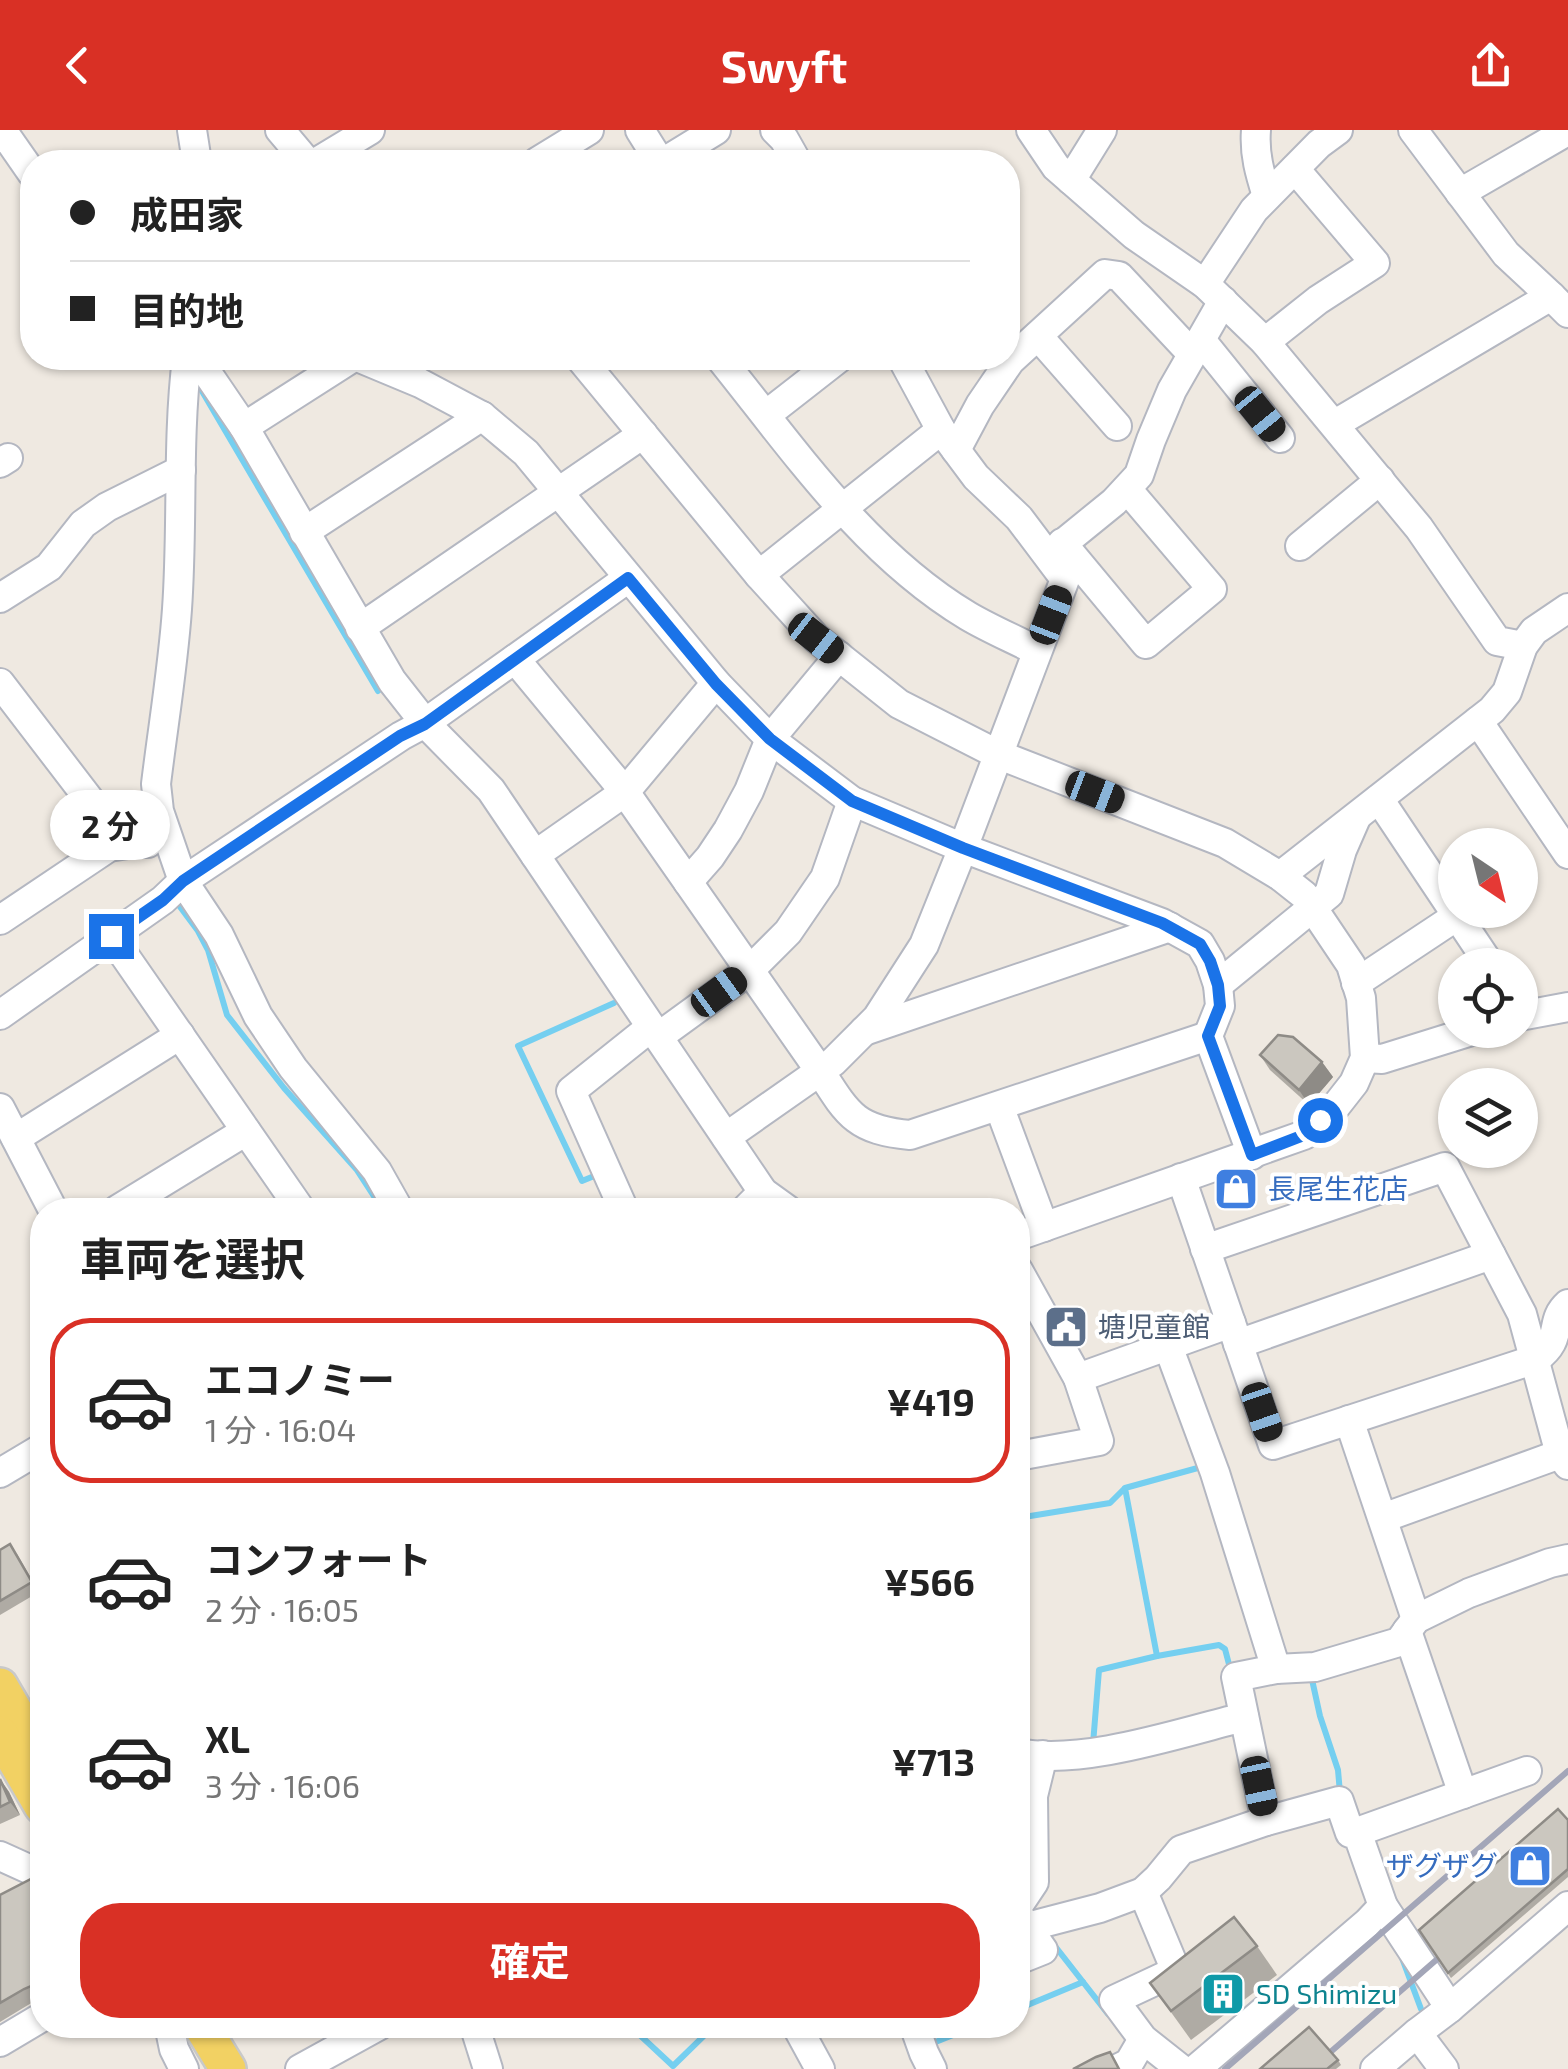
<!DOCTYPE html>
<html lang="ja">
<head>
<meta charset="utf-8">
<style>
	body { margin:0; font-family:"Exo 2","Noto Sans JP",sans-serif; background:#f2f2f2; color:#222; height:100vh; display:flex; flex-direction:column; font-size:38px; white-space:nowrap }
	* { box-sizing:border-box; margin:0 }
	p { font-size:32px; color:#767676 }
	.icon { flex:none; width:55px; height:55px; fill:none; stroke:currentColor; stroke-width:2; stroke-linecap:round; stroke-linejoin:round }
	.map { position:relative; flex:1; overflow:hidden }
	.sheet { position:absolute; left:30px; top:1068px; width:1000px; height:840px; display:flex; flex-direction:column; background:#fff; border-radius:40px; box-shadow:0 2px 8px #0004 }
	.sheet>* { flex:none }
	.hud { position:absolute; left:20px; top:20px; width:1000px; height:220px; border-radius:40px; box-shadow:0 2px 8px #0004; display:grid; align-content:center; height:220px; padding:0 50px; background:#fff }
	.needle { width:65px; rotate:145deg }
	.buttons { position:absolute; left:1438px; top:698px; display:grid; gap:20px }
	.buttons a { display:grid; place-items:center; width:100px; height:100px; border-radius:50%; background:#fff; box-shadow:0 2px 8px #0004; font-size:50px }
	.end { position:absolute; width:45px; height:45px; margin:-22px; border:12px solid #1a73e8; background:#fff; box-shadow:0 0 0 5px #fff }
	.from { border-radius:50% }
	.bubble { position:absolute; height:70px; border-radius:35px; background:#fff; box-shadow:0 2px 8px #0004; font-size:32px; font-weight:700; line-height:70px; text-align:center }
	.car { position:absolute; width:30px; height:60px; margin:-30px -15px; border-radius:12px; box-shadow:0 0 8px 2px #0007; background:linear-gradient(#222 24%,#8ab4d8 0 40%,#222 0 76%,#8ab4d8 0 86%,#222 0) }
	.hud b { display:flex; align-items:center; gap:35px; height:95px; font-size:38px }
	.hud b+b { border-top:2px solid #e0e0e0 }
	.hud i { width:25px; height:25px; background:#222 }
	ul { padding:0; list-style:none }
	li { display:flex; align-items:center; gap:30px; height:165px; margin:0 20px 15px; padding:0 30px; border:5px solid transparent; border-radius:40px }
	li div { flex:1 }
	li b { display:block; font-size:38px }
	li em { font-style:normal; font-weight:700 }
	li.on { border-color:#d93025 }
	li>.icon { width:90px; height:90px; stroke-width:1.5 }
	h2 { padding:0 50px; font-size:45px; line-height:120px }
	.button { display:flex; gap:20px; margin-top:auto; padding:20px 50px }
	.button a { flex:1; height:115px; border-radius:40px; background:#d93025; color:#fff; font-size:40px; font-weight:700; line-height:115px; text-align:center }
	header { display:flex; justify-content:space-between; align-items:center; height:130px; padding:0 50px; background:#d93025; color:#fff; font-size:45px; font-weight:700 }
	.map>svg:first-child { display:block }
	.lines { fill:none; stroke-linecap:round; stroke-linejoin:round }
	.stream { stroke:#75cff0; stroke-width:6 }
	.minor-casing { stroke:#b4b7c1; stroke-width:32 }
	.major-casing { stroke:#c9c9c9; stroke-width:40 }
	.minor { stroke:#fff; stroke-width:28 }
	.major { stroke:#f2d163; stroke-width:35 }
	.rail { stroke:#a3a6b8; stroke-width:6 }
	.wall { fill:#afaba4 }
	.shaded-wall { fill:#8e8b86 }
	.building { fill:#cbc7bf; stroke:#8e8b86; stroke-width:2.5 }
	.route { stroke:#1a73e8; stroke-width:12 }
	.labels { text-anchor:middle; stroke-width:8; stroke-linejoin:round; paint-order:stroke }
	.shop-label { font-size:28px; fill:#366cbe; stroke:#fff; text-anchor:start }
	.service-label { font-size:28px; fill:#4e5e75; stroke:#fff; text-anchor:start }
	.culture-label { font-size:28px; fill:#0d838f; stroke:#fff; text-anchor:start }
</style>
</head>
<body>
<header><svg class="icon" aria-label="back" viewBox="0 0 24 24"><path d="M15 5l-7 7 7 7"/></svg>Swyft<svg class="icon" aria-label="share" viewBox="0 0 24 24"><path d="M12 15V3M7 8l5-5 5 5M5 13v7h14v-7"/></svg></header>
<div class="map">
<svg width="1568" height="1939" viewBox="0 0 1568 1939">
	<rect width="100%" height="100%" fill="#efe9e1"/>
	<g class="lines">
		<g class="stream">
			<polyline points="199,256 378,561"/>
			<polyline points="175,770 198,801 208,820 227,885 284,958 357,1040 383,1080"/>
			<polyline points="600,1048 599,1044 582,1051 518,916 614,873"/>
			<polyline points="1018,1388 1110,1373 1124,1359"/>
			<polyline points="1157,1526 1219,1515 1225,1519 1231,1542 1233,1541"/>
			<polyline points="1311,1545 1320,1586 1338,1640 1340,1663"/>
			<polyline points="1093,1614 1099,1540 1157,1526 1125,1358 1205,1336"/>
			<polyline points="1018,1710 1020,1654 1026,1635"/>
			<polyline points="1051,1811 1108,1884"/>
			<polyline points="1402,1828 1421,1879"/>
			<polyline points="1018,1879 1083,1852"/>
			<polyline points="629,1895 673,1936 715,1895"/>
			<polyline points="928,1915 978,1895"/>
		</g>
		<defs>
			<g id="minor">
				<polyline points="2,0 32,43"/>
				<polyline points="192,0 197,32"/>
				<polyline points="280,0 307,32"/>
				<polyline points="640,0 660,32"/>
				<polyline points="775,0 784,9 797,32"/>
				<polyline points="1031,0 1056,37 1134,105 1205,154 1265,212 1419,398 1497,511 1523,516"/>
				<path d="M1256 0C1254 24 1260 44 1267 66"/>
				<polyline points="1413,0 1506,124 1551,166"/>
				<polyline points="317,32 370,0"/>
				<polyline points="537,32 589,0"/>
				<polyline points="664,32 716,0"/>
				<polyline points="1071,50 1102,0"/>
				<polyline points="1460,63 1564,3 1564,0"/>
				<polyline points="1205,154 1254,80 1319,14 1338,0"/>
				<polyline points="1038,206 1117,296"/>
				<polyline points="1201,210 1280,308"/>
				<polyline points="1265,212 1318,170 1375,133 1295,39"/>
				<path d="M187 228C177 311 183 395 177 479 173 537 163 596 156 654L159 681 183 751 219 805 258 886 293 938 377 1041 399 1080"/>
				<polyline points="197,228 244,297 392,551 425,593 491,660 763,1062 788,1080"/>
				<polyline points="360,228 420,253 482,286 526,323 716,553 770,609 852,671 963,718 1162,793 1200,814 1210,831 1218,855 1220,876 1208,906 1252,1025"/>
				<polyline points="580,228 759,445 816,508 899,574 997,624 1225,713 1280,746 1304,765 1351,835 1361,868 1365,928 1354,953 1336,976 1304,1005 1018,1106"/>
				<path d="M720 228C794 320 865 424 968 486 990 499 1014 509 1037 521"/>
				<polyline points="766,285 839,228"/>
				<polyline points="1335,294 1551,166 1568,183"/>
				<polyline points="244,297 352,228"/>
				<polyline points="956,320 980,275 1010,231 1105,144 1119,146 1192,224"/>
				<polyline points="0,333 8,328"/>
				<polyline points="304,402 482,286"/>
				<polyline points="1062,413 1146,514 1212,459 1127,359"/>
				<polyline points="1300,416 1380,350"/>
				<polyline points="1050,424 1114,372 1139,345 1151,310 1172,260 1223,171"/>
				<polyline points="759,445 941,300"/>
				<polyline points="0,468 49,437 83,394 107,377 181,340"/>
				<polyline points="360,498 643,304"/>
				<path d="M515 529 625 662 820 941C848 985 856 1000 910 1005L1208 906"/>
				<polyline points="0,553 105,690 128,705 134,713"/>
				<polyline points="1478,591 1568,724"/>
				<polyline points="1379,669 1490,835"/>
				<polyline points="535,725 625,662 716,553"/>
				<polyline points="1280,746 1492,580 1507,562 1523,516 1534,501 1568,478"/>
				<polyline points="688,752 710,727 728,700 749,661 770,609 839,526"/>
				<polyline points="0,790 109,717 134,713 148,713"/>
				<polyline points="111,806 301,1080"/>
				<polyline points="1356,853 1457,786"/>
				<polyline points="1218,855 1329,764 1342,720 1356,688"/>
				<polyline points="0,885 163,770 183,751 401,606 425,593 627,449"/>
				<polyline points="1520,886 1568,877"/>
				<polyline points="864,901 1170,797"/>
				<polyline points="658,907 750,840 788,802 825,748 852,671"/>
				<polyline points="1365,928 1382,929 1475,900"/>
				<polyline points="999,976 1044,1097"/>
				<polyline points="0,978 53,1080"/>
				<polyline points="726,1007 833,932 877,888 924,815 963,718 1065,449 1019,388 976,347 941,300 902,228"/>
				<polyline points="16,1008 180,905"/>
				<path d="M1181 1048 1273 1315 1536 1229C1565 1208 1548 1192 1568 1174"/>
				<polyline points="117,1080 246,1001"/>
				<polyline points="624,1080 571,961 651,897"/>
				<polyline points="745,1080 763,1062"/>
				<polyline points="1205,1119 1445,1037 1522,1184 1560,1324 1568,1335"/>
				<polyline points="1018,1140 1078,1248 1099,1311 1018,1326"/>
				<polyline points="1238,1214 1491,1125"/>
				<polyline points="1168,1216 1215,1343 1276,1539"/>
				<polyline points="1078,1248 1231,1193"/>
				<polyline points="1349,1290 1416,1489"/>
				<polyline points="0,1343 42,1318"/>
				<polyline points="1383,1388 1560,1324"/>
				<polyline points="1407,1501 1463,1664"/>
				<path d="M1018 1623C1083 1636 1179 1603 1244 1587"/>
				<polyline points="1266,1691 1236,1547 1276,1539 1315,1537 1399,1512 1416,1489 1469,1463 1550,1433 1568,1429"/>
				<polyline points="1357,1702 1527,1641"/>
				<polyline points="0,1726 42,1745"/>
				<polyline points="1143,1762 1176,1841 1114,1870 1143,1909 1181,1939"/>
				<polyline points="1018,1776 1034,1752 1033,1666 1043,1625"/>
				<polyline points="1027,1797 1100,1778 1143,1762 1158,1748 1181,1720 1266,1691 1339,1671 1350,1703 1357,1702 1383,1776 1450,1878"/>
				<polyline points="1018,1830 1043,1820 1018,1784"/>
				<polyline points="169,1895 174,1919 184,1939"/>
				<polyline points="477,1895 476,1901 488,1939"/>
				<polyline points="796,1895 820,1939"/>
				<polyline points="914,1895 924,1923 932,1939"/>
				<polyline points="1417,1903 1444,1939"/>
				<polyline points="0,1912 42,1887"/>
				<polyline points="300,1939 380,1895"/>
				<polyline points="1117,1939 1129,1933 1143,1909"/>
				<polyline points="1196,1939 1367,1793 1383,1776"/>
				<polyline points="1375,1939 1417,1903 1450,1878 1568,1776"/>
			</g>
			<g id="major">
				<polyline points="0,1556 42,1628"/>
				<polyline points="0,1604 42,1676"/>
				<polyline points="201,1895 228,1939"/>
			</g>
		</defs>
		<use href="#minor" class="minor-casing"/>
		<use href="#major" class="major-casing"/>
		<use href="#minor" class="minor"/>
		<use href="#major" class="major"/>
		<g class="rail">
			<polyline points="1225,1939 1568,1641"/>
			<polyline points="1311,1939 1458,1811"/>
		</g>
	</g>
	<g class="wall">
		<polygon points="1260,925 1322,932 1333,947 1309,975 1270,940"/>
		<polygon points="0,1420 17,1424 39,1462 0,1485"/>
		<polygon points="0,1649 9,1662 20,1685 0,1694"/>
		<polygon points="1568,1690 1568,1747 1451,1848 1419,1800"/>
		<polygon points="31,1749 42,1766 42,1870 33,1872 0,1892 0,1765"/>
		<polygon points="1257,1816 1277,1845 1191,1910 1150,1853"/>
		<polygon points="1338,1930 1341,1935 1336,1939 1260,1939"/>
	</g>
	<g class="shaded-wall">
		<polygon points="1322,932 1333,947 1309,975 1299,960"/>
		<polygon points="0,1649 9,1662 20,1685 10,1672"/>
	</g>
	<g class="building">
		<polygon points="1278,905 1293,907 1322,932 1299,960 1260,925"/>
		<polygon points="10,1414 32,1452 0,1471 0,1420"/>
		<polygon points="0,1649 10,1672 0,1677"/>
		<polygon points="1558,1679 1568,1690 1568,1739 1448,1843 1419,1800"/>
		<polygon points="31,1749 42,1769 42,1855 39,1858 31,1856 24,1859 0,1873 0,1765"/>
		<polygon points="1234,1787 1257,1816 1171,1881 1150,1853"/>
		<polygon points="1309,1897 1338,1930 1327,1939 1260,1939"/>
		<polygon points="1110,1922 1119,1939 1073,1939 1096,1927"/>
	</g>
	<g class="lines">
		<polyline class="route" points="111,806 163,770 183,751 400,606 425,594 628,448 716,554 770,609 852,671 963,718 1162,793 1200,814 1210,831 1218,855 1220,876 1208,906 1252,1025 1304,1005 1320,990"/>
	</g>
	<defs>
		<symbol id="shop-square" viewBox="-11 -11 22 22"><rect x="-9" y="-9" width="18" height="18" rx="4" fill="#3f7fe0" stroke="#fff"/><path d="M-5-2.5h2.3a2.7 3.5 0 0 1 5.4 0H5L5.5 6h-11ZM-1.5-2.5h3a1.5 2.3 0 0 0-3 0Z" fill="#fff"/></symbol>
		<symbol id="civic-square" viewBox="-11 -11 22 22"><rect x="-9" y="-9" width="18" height="18" rx="4" fill="#5c6f8a" stroke="#fff"/><path d="M-.6-6.5H3V-4.5H.6V-3L4-1V1h2V6H-6V1h2V-1L-.6-3ZM-1.2 2.5V6h2.4V2.5Z" fill="#fff"/></symbol>
		<symbol id="building-square" viewBox="-11 -11 22 22"><rect x="-9" y="-9" width="18" height="18" rx="4" fill="#0f9aa8" stroke="#fff"/><path d="M-4-6H4V6H1V3H-1V6H-4ZM-2.5-4.3h1.7v1.8h-1.7ZM.8-4.3h1.7v1.8H.8ZM-2.5-1h1.7V.8h-1.7ZM.8-1h1.7V.8H.8Z" fill="#fff"/></symbol>
	</defs>
	<g fill-rule="evenodd">
		<use href="#shop-square" x="1211" y="1034" width="50" height="50"/>
		<use href="#civic-square" x="1041" y="1172" width="50" height="50"/>
		<use href="#shop-square" x="1505" y="1711" width="50" height="50"/>
		<use href="#building-square" x="1198" y="1839" width="50" height="50"/>
	</g>
	<g class="labels">
		<g class="shop-label">
			<text x="1268" y="1069">長尾生花店</text>
			<text x="1498" y="1746" text-anchor="end">ザグザグ</text>
		</g>
		<g class="service-label">
			<text x="1098" y="1207">塘児童館</text>
		</g>
		<g class="culture-label">
			<text x="1256" y="1874">SD Shimizu</text>
		</g>
	</g>
</svg>
<div class="buttons">
<a><svg class="needle" viewBox="-14 -14 28 28"><path d="M0-13l5 13h-10z" fill="#e53935"/><path d="M0 13l5-13h-10z" fill="#767676"/></svg></a>
<a><svg class="icon" aria-label="locate" viewBox="0 0 24 24"><circle cx="12" cy="12" r="6"/><path d="M12 2v4M12 18v4M2 12h4M18 12h4"/></svg></a>
<a><svg class="icon" aria-label="layers" viewBox="0 0 24 24"><path d="M12 4l9 5-9 5-9-5zM3 14l9 5 9-5"/></svg></a>
</div>
<i class="end from" style="left:1320px;top:990px"></i>
<i class="end" style="left:111px;top:806px"></i>
<div class="bubble" style="left:50px;top:660px;width:120px">2 分</div>
<i class="car" style="left:1260px;top:284px;rotate:141deg"></i>
<i class="car" style="left:1051px;top:485px;rotate:21deg"></i>
<i class="car" style="left:816px;top:508px;rotate:128deg"></i>
<i class="car" style="left:1095px;top:662px;rotate:111deg"></i>
<i class="car" style="left:719px;top:862px;rotate:54deg"></i>
<i class="car" style="left:1262px;top:1282px;rotate:161deg"></i>
<i class="car" style="left:1259px;top:1656px;rotate:168deg"></i>
<div class="hud">
<b><i class="from"></i>成田家</b>
<b><i></i>目的地</b>
</div>
<section class="sheet">
<h2>車両を選択</h2>
<ul>
<li class="on"><svg class="icon" aria-label="car" viewBox="0 0 24 24"><path d="M5 17H2v-5l4-1 3-4h7l3 4 3 1v5h-3M9 17h6M6 11h13"/><circle cx="7" cy="17" r="2"/><circle cx="17" cy="17" r="2"/></svg><div><b>エコノミー</b><p>1 分 · 16:04</p></div><em>¥419</em></li>
<li><svg class="icon" aria-label="car" viewBox="0 0 24 24"><path d="M5 17H2v-5l4-1 3-4h7l3 4 3 1v5h-3M9 17h6M6 11h13"/><circle cx="7" cy="17" r="2"/><circle cx="17" cy="17" r="2"/></svg><div><b>コンフォート</b><p>2 分 · 16:05</p></div><em>¥566</em></li>
<li><svg class="icon" aria-label="car" viewBox="0 0 24 24"><path d="M5 17H2v-5l4-1 3-4h7l3 4 3 1v5h-3M9 17h6M6 11h13"/><circle cx="7" cy="17" r="2"/><circle cx="17" cy="17" r="2"/></svg><div><b>XL</b><p>3 分 · 16:06</p></div><em>¥713</em></li>
</ul>
<div class="button"><a>確定</a></div>
</section>
</div>
</body>
</html>
